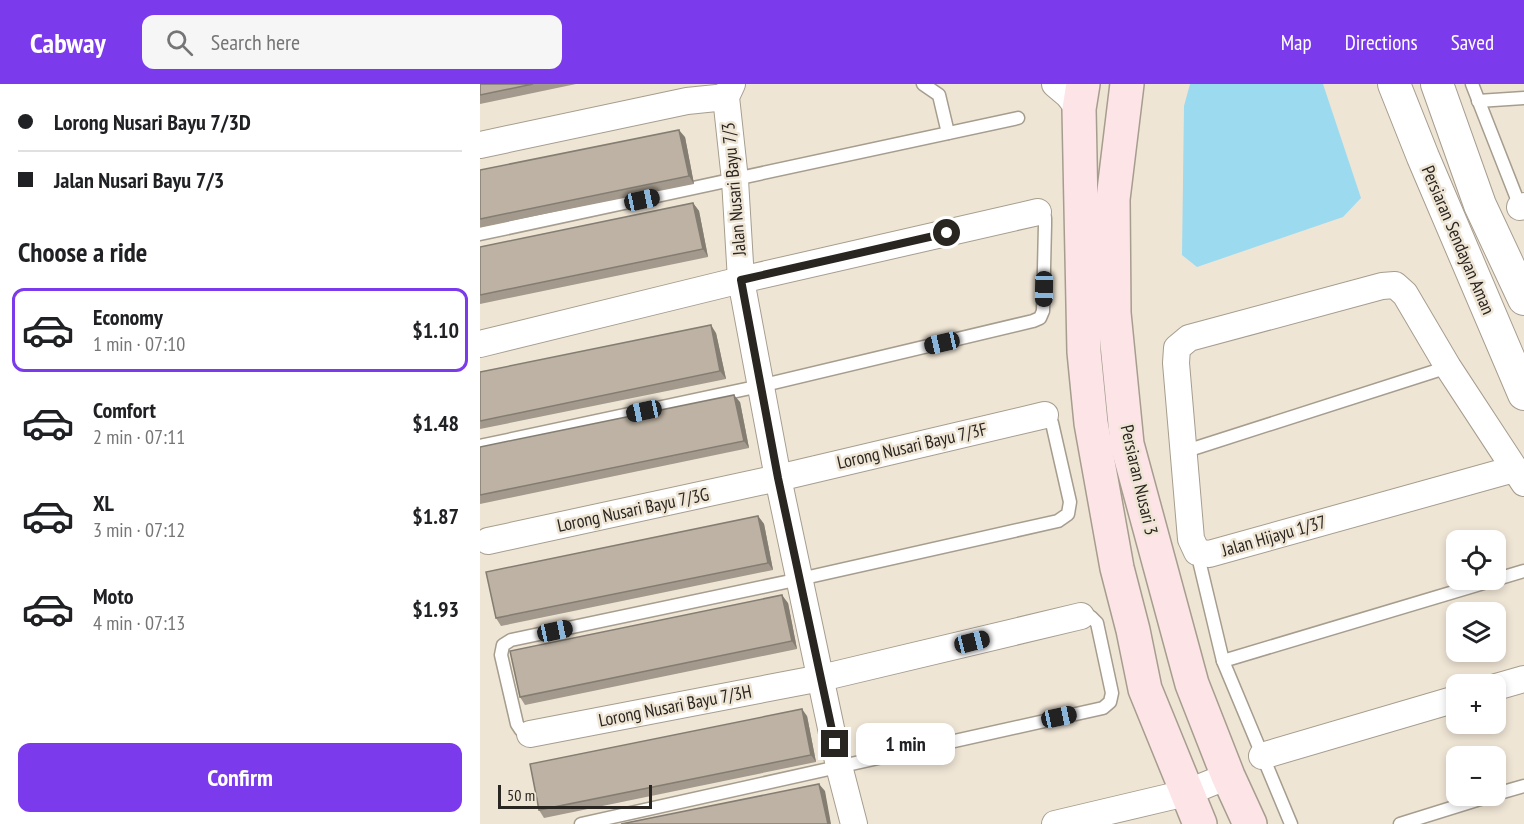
<!DOCTYPE html>
<html lang="en">
<head>
<meta charset="utf-8">
<style>
	body { margin:0; font-family:"PT Sans Narrow",sans-serif; background:#f6f6f6; color:#202124; height:100vh; display:flex; flex-direction:column; font-size:22px; white-space:nowrap }
	* { box-sizing:border-box; margin:0 }
	p { font-size:20px; color:#757577 }
	.icon { flex:none; width:33px; height:33px; fill:none; stroke:currentColor; stroke-width:2; stroke-linecap:round; stroke-linejoin:round }
	.map { position:relative; flex:1; overflow:hidden }
	.side { display:flex; flex-direction:column; background:#fff; width:480px }
	.side>* { flex:none }
	.top-card { display:grid; align-content:center; height:132px; padding:0 18px; background:#fff }
	.buttons { position:absolute; left:966px; top:446px; display:grid; gap:12px }
	.buttons a { display:grid; place-items:center; width:60px; height:60px; border-radius:12px; background:#fff; box-shadow:0 3px 9px #0003; font-size:30px }
	.scale { position:absolute; left:18px; bottom:15px; width:154px; box-sizing:border-box; padding-left:6px; border:3px solid #292520; border-top:0; font-size:16px; line-height:21px; white-space:nowrap; color:#292520; -webkit-text-stroke:4px #efe5d5; paint-order:stroke }
	.end { position:absolute; width:27px; height:27px; margin:-14px; border:8px solid #292520; background:#fff; box-shadow:0 0 0 3px #fff }
	.from { border-radius:50% }
	.bubble { position:absolute; height:42px; border-radius:12px; background:#fff; box-shadow:0 3px 9px #0003; font-size:20px; font-weight:700; line-height:42px; text-align:center }
	.car { position:absolute; width:18px; height:36px; margin:-18px -9px; border-radius:8px; box-shadow:0 0 4px 2px #0007; background:linear-gradient(#222 24%,#8ab4d8 0 40%,#222 0 76%,#8ab4d8 0 86%,#222 0) }
	.top-card b { display:flex; align-items:center; gap:21px; height:57px; font-size:22px }
	.top-card b+b { border-top:2px solid #e0e0e0 }
	.top-card i { width:15px; height:15px; background:#202124 }
	ul { padding:0; list-style:none }
	li { display:flex; align-items:center; gap:18px; height:84px; margin:0 12px 9px; padding:0 6px; border:3px solid transparent; border-radius:12px }
	li div { flex:1 }
	li b { display:block; font-size:22px }
	li em { font-style:normal; font-weight:700 }
	li.on { border-color:#7c3aed }
	li>.icon { width:54px; height:54px; stroke-width:1.5 }
	h2 { padding:0 18px; font-size:27px; line-height:72px }
	.button { display:flex; gap:12px; margin-top:auto; padding:12px 18px }
	.button a { flex:1; height:69px; border-radius:12px; background:#7c3aed; color:#fff; font-size:24px; font-weight:700; line-height:69px; text-align:center }
	header { display:flex; align-items:center; gap:36px; box-sizing:border-box; height:84px; padding:0 30px; background:#7c3aed; color:#fff }
	header strong { font-size:28px }
	nav { display:flex; gap:33px; margin-inline-start:auto; font-size:21px }
	.search { width:420px; height:54px; background:#f6f6f6; display:flex; align-items:center; gap:15px; box-sizing:border-box; padding:0 21px; border-radius:12px; color:#757577; font-size:22px }
	main { display:flex; flex:1; min-height:0 }
	.map>svg:first-child { display:block }
	.water { fill:#9bdaef }
	.lines { fill:none; stroke-linecap:round; stroke-linejoin:round }
	.service-casing { stroke:#a69d8e; stroke-width:15 }
	.minor-casing { stroke:#a69d8e; stroke-width:28 }
	.tertiary-casing { stroke:#a69d8e; stroke-width:34 }
	.secondary-casing { stroke:#a69d8e; stroke-width:36 }
	.service { stroke:#fff; stroke-width:12 }
	.minor { stroke:#fff; stroke-width:26 }
	.tertiary { stroke:#fff; stroke-width:32 }
	.secondary { stroke:#fce4e7; stroke-width:33 }
	.wall { fill:#a3998c }
	.shaded-wall { fill:#847d72 }
	.building { fill:#bdb2a3; stroke:#847d72; stroke-width:1.5 }
	.route { stroke:#292520; stroke-width:8 }
	.labels { text-anchor:middle; stroke-width:5; stroke-linejoin:round; paint-order:stroke }
	.street-label { font-size:18px; fill:#292520; stroke:#efe5d5 }
</style>
</head>
<body>
<header>
<strong>Cabway</strong>
<div class="search"><svg class="icon" aria-label="search" viewBox="0 0 24 24"><circle cx="10" cy="10" r="6"/><path d="M15 15l6 6"/></svg>Search here</div>
<nav><a>Map</a><a>Directions</a><a>Saved</a></nav>
</header>
<main>
<section class="side">
<div class="top-card">
<b><i class="from"></i>Lorong Nusari Bayu 7/3D</b>
<b><i></i>Jalan Nusari Bayu 7/3</b>
</div>
<h2>Choose a ride</h2>
<ul>
<li class="on"><svg class="icon" aria-label="car" viewBox="0 0 24 24"><path d="M5 17H2v-5l4-1 3-4h7l3 4 3 1v5h-3M9 17h6M6 11h13"/><circle cx="7" cy="17" r="2"/><circle cx="17" cy="17" r="2"/></svg><div><b>Economy</b><p>1 min · 07:10</p></div><em>$1.10</em></li>
<li><svg class="icon" aria-label="car" viewBox="0 0 24 24"><path d="M5 17H2v-5l4-1 3-4h7l3 4 3 1v5h-3M9 17h6M6 11h13"/><circle cx="7" cy="17" r="2"/><circle cx="17" cy="17" r="2"/></svg><div><b>Comfort</b><p>2 min · 07:11</p></div><em>$1.48</em></li>
<li><svg class="icon" aria-label="car" viewBox="0 0 24 24"><path d="M5 17H2v-5l4-1 3-4h7l3 4 3 1v5h-3M9 17h6M6 11h13"/><circle cx="7" cy="17" r="2"/><circle cx="17" cy="17" r="2"/></svg><div><b>XL</b><p>3 min · 07:12</p></div><em>$1.87</em></li>
<li><svg class="icon" aria-label="car" viewBox="0 0 24 24"><path d="M5 17H2v-5l4-1 3-4h7l3 4 3 1v5h-3M9 17h6M6 11h13"/><circle cx="7" cy="17" r="2"/><circle cx="17" cy="17" r="2"/></svg><div><b>Moto</b><p>4 min · 07:13</p></div><em>$1.93</em></li>
</ul>
<div class="button"><a>Confirm</a></div>
</section>
<div class="map">
<svg width="1044" height="740" viewBox="0 0 1044 740">
	<rect width="100%" height="100%" fill="#efe5d5"/>
	<polygon class="water" points="710,0 843,0 881,114 863,133 717,183 702,171 704,22"/>
	<g class="lines">
		<defs>
			<g id="service">
				<polyline points="443,0 459,11 468,49"/>
				<polyline points="992,0 1041,125"/>
				<polyline points="998,17 1044,14"/>
				<polyline points="0,150 538,34"/>
				<polyline points="0,362 280,302 553,237 560,234 563,227 565,141 565,134 558,128"/>
				<polyline points="703,368 968,283"/>
				<polyline points="717,468 743,577 811,740"/>
				<polyline points="743,577 1044,487"/>
				<polyline points="50,650 41,646 37,640 21,571 23,561 31,556 320,495 578,437 588,430 590,418 572,339 565,331"/>
				<polyline points="1016,710 1044,702"/>
				<polyline points="101,740 623,624 630,618 632,609 617,539 611,533 601,532"/>
				<polyline points="920,740 1013,711"/>
			</g>
			<g id="minor">
				<polyline points="252,0 246,13 255,96 261,196 298,394 359,682 374,740"/>
				<polyline points="575,0 588,11 599,25"/>
				<polyline points="0,61 207,17 246,13"/>
				<polyline points="1040,123 1044,122"/>
				<polyline points="0,260 261,196 558,128"/>
				<polyline points="1034,385 729,470 717,468 711,455 696,279 697,264 709,254 902,202 915,201 925,210 968,283 1044,399"/>
				<polyline points="8,457 298,394 565,331"/>
				<polyline points="1016,603 1044,595"/>
				<polyline points="50,650 341,594 601,532"/>
				<polyline points="782,672 976,615"/>
				<polyline points="575,740 706,709 748,692"/>
			</g>
			<g id="tertiary">
				<polyline points="914,0 943,73 1044,310"/>
				<polyline points="957,0 1000,121 1044,215"/>
			</g>
			<g id="secondary">
				<polyline points="603,0 599,25 601,123 604,268 611,339 637,484 653,546 665,605 720,740"/>
				<polyline points="647,0 633,115 634,229 647,360 712,600 748,692 770,740"/>
			</g>
		</defs>
		<use href="#service" class="service-casing"/>
		<use href="#minor" class="minor-casing"/>
		<use href="#tertiary" class="tertiary-casing"/>
		<use href="#secondary" class="secondary-casing"/>
		<use href="#service" class="service"/>
		<use href="#minor" class="minor"/>
		<use href="#tertiary" class="tertiary"/>
		<use href="#secondary" class="secondary"/>
	</g>
	<g class="wall">
		<polygon points="0,0 96,0 0,20"/>
		<polygon points="205,53 214,100 0,143 0,86"/>
		<polygon points="213,119 219,127 228,173 0,220 0,163"/>
		<polygon points="236,249 246,295 0,345 0,288"/>
		<polygon points="260,318 269,364 0,420 0,363"/>
		<polygon points="278,432 284,440 293,486 21,542 16,534"/>
		<polygon points="308,519 317,565 45,621 40,613"/>
		<polygon points="327,632 336,678 64,734 59,726"/>
	</g>
	<g class="shaded-wall">
		<polygon points="199,46 205,53 214,100 209,92"/>
		<polygon points="213,119 219,127 228,173 223,165"/>
		<polygon points="231,241 236,249 246,295 240,287"/>
		<polygon points="254,311 260,318 269,364 264,357"/>
		<polygon points="278,432 284,440 293,486 288,479"/>
		<polygon points="302,511 308,519 317,565 312,557"/>
		<polygon points="322,625 327,632 336,678 331,671"/>
		<polygon points="339,700 345,707 351,740 348,740"/>
	</g>
	<g class="building">
		<polygon points="0,0 53,0 0,11"/>
		<polygon points="199,46 209,92 0,135 0,86"/>
		<polygon points="213,119 223,165 0,211 0,163"/>
		<polygon points="231,241 240,287 0,337 0,288"/>
		<polygon points="254,311 264,357 0,411 0,363"/>
		<polygon points="278,432 288,479 16,534 6,488"/>
		<polygon points="302,511 312,557 40,613 30,567"/>
		<polygon points="322,625 331,671 59,726 50,680"/>
		<polygon points="339,700 348,740 141,740"/>
	</g>
	<g class="lines">
		<polyline class="route" points="355,660 298,394 261,196 467,149"/>
	</g>
	<g class="labels">
		<g class="street-label">
			<text transform="translate(254 105) rotate(-95)" y="6">Jalan Nusari Bayu 7/3</text>
			<text transform="translate(978 156) rotate(67)" y="6">Persiaran Sendayan Aman</text>
			<text transform="translate(432 362) rotate(-13)" y="6">Lorong Nusari Bayu 7/3F</text>
			<text transform="translate(659 396) rotate(77)" y="6">Persiaran Nusari 3</text>
			<text transform="translate(153 426) rotate(-12)" y="6">Lorong Nusari Bayu 7/3G</text>
			<text transform="translate(794 452) rotate(-16)" y="6">Jalan Hijayu 1/37</text>
			<text transform="translate(195 622) rotate(-11)" y="6">Lorong Nusari Bayu 7/3H</text>
		</g>
	</g>
</svg>
<div class="buttons">
<a><svg class="icon" aria-label="locate" viewBox="0 0 24 24"><circle cx="12" cy="12" r="6"/><path d="M12 2v4M12 18v4M2 12h4M18 12h4"/></svg></a>
<a><svg class="icon" aria-label="layers" viewBox="0 0 24 24"><path d="M12 4l9 5-9 5-9-5zM3 14l9 5 9-5"/></svg></a>
<a>+</a>
<a>−</a>
</div>
<div class="scale">50 m</div>
<i class="end from" style="left:467px;top:149px"></i>
<i class="end" style="left:355px;top:660px"></i>
<div class="bubble" style="left:376px;top:639px;width:99px">1 min</div>
<i class="car" style="left:162px;top:116px;rotate:78deg"></i>
<i class="car" style="left:564px;top:205px;rotate:181deg"></i>
<i class="car" style="left:462px;top:259px;rotate:257deg"></i>
<i class="car" style="left:164px;top:327px;rotate:258deg"></i>
<i class="car" style="left:75px;top:547px;rotate:78deg"></i>
<i class="car" style="left:492px;top:558px;rotate:76deg"></i>
<i class="car" style="left:579px;top:633px;rotate:78deg"></i>
</div>
</main>
</body>
</html>
